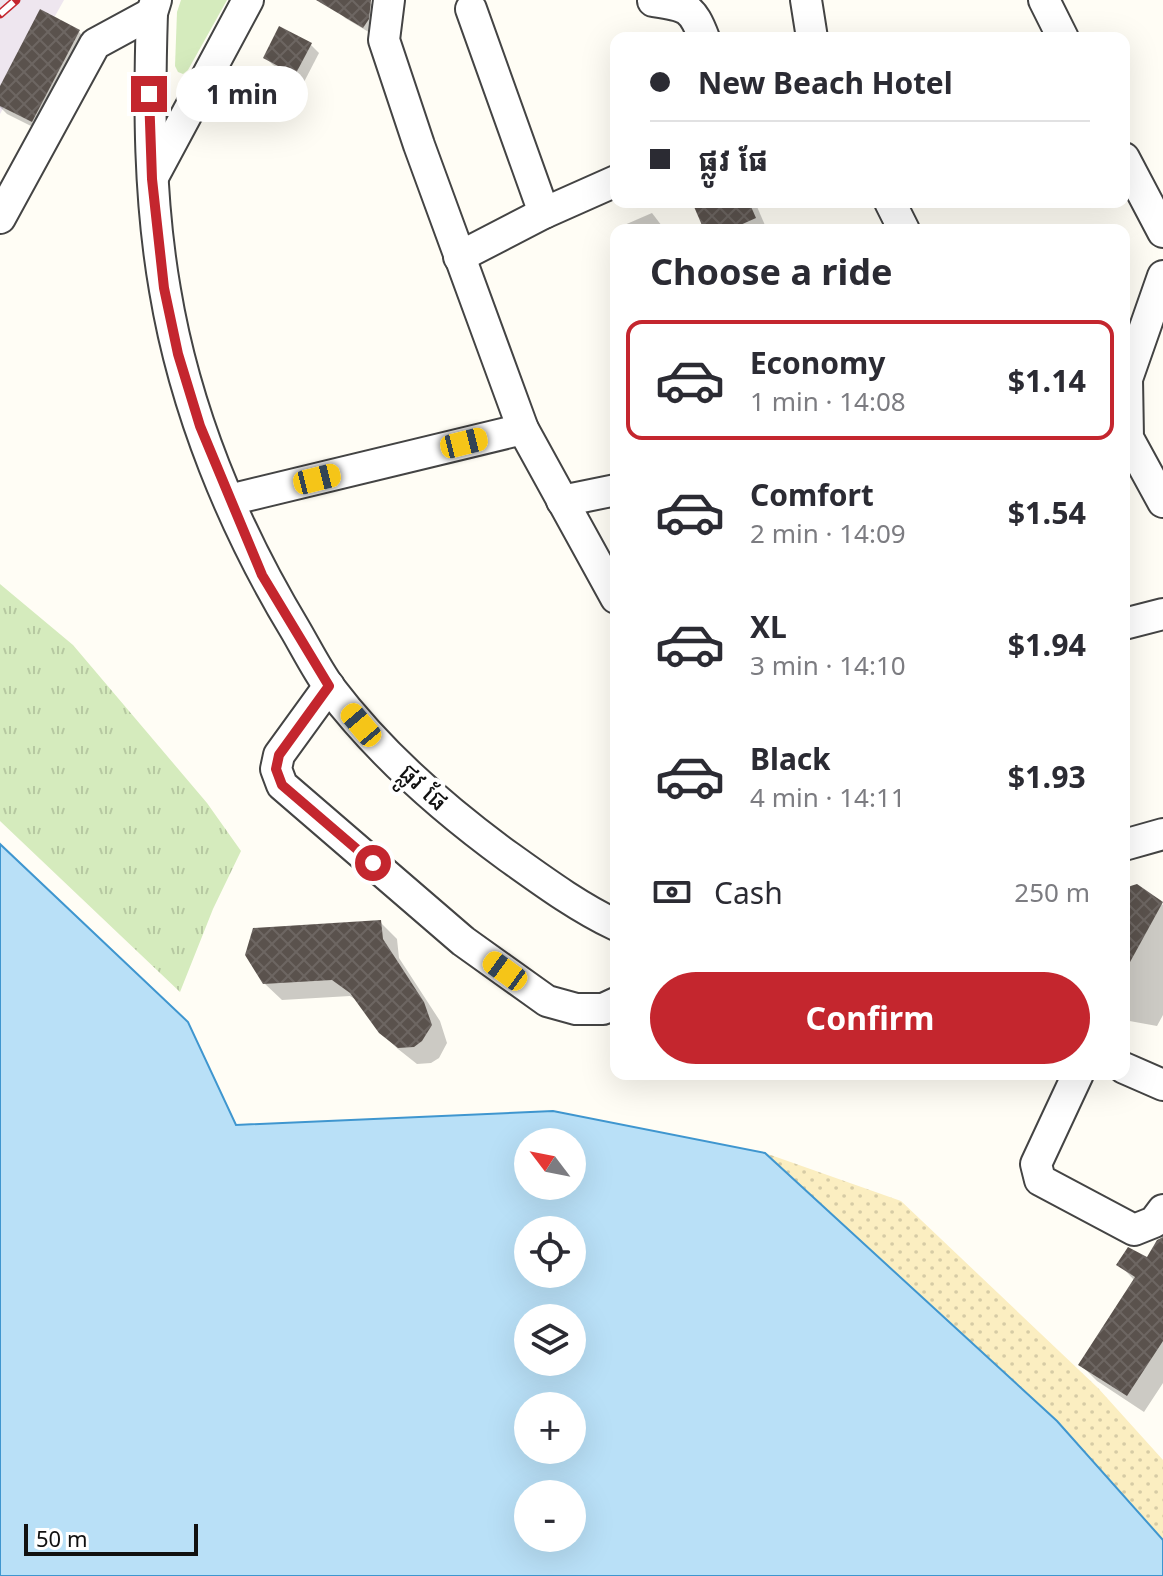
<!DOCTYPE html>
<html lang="en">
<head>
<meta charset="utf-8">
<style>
	body { margin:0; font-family:Georgia,"Noto Sans Khmer",serif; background:#f7f7f7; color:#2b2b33; height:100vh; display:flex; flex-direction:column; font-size:30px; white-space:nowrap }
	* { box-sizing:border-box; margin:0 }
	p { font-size:26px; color:#7c7c81 }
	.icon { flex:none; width:44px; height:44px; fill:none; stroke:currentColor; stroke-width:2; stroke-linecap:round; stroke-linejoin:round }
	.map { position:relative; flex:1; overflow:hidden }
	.details { position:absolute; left:610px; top:224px; width:520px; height:856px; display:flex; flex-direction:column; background:#fff; border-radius:16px; box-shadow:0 8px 32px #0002 }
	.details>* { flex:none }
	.guide { position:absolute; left:610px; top:32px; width:520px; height:176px; border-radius:16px; box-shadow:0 8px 32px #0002; display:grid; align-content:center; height:176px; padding:0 40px; background:#fff }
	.needle { width:52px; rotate:302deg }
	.buttons { position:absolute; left:514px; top:1128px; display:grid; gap:16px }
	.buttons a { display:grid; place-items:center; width:72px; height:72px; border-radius:50%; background:#fff; box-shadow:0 8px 32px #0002; font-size:40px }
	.scale { position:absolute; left:24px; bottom:20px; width:174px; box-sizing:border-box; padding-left:8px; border:4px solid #111; border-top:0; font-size:22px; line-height:28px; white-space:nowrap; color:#111; -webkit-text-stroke:6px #fff; paint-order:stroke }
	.end { position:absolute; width:36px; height:36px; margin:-18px; border:10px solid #c4262e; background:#fff; box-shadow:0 0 0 4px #fff }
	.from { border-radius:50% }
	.bubble { position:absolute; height:56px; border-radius:28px; background:#fff; box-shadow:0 8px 32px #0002; font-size:26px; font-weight:700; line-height:56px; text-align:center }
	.car { position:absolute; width:24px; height:48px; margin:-24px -12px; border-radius:10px; box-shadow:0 0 6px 2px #0007; background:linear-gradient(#f5c518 24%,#345 0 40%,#f5c518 0 76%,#345 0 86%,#f5c518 0) }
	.guide b { display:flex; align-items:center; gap:28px; height:76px; font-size:30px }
	.guide b+b { border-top:2px solid #e1e1e2 }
	.guide i { width:20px; height:20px; background:#2b2b33 }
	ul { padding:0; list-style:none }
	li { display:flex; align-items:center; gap:24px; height:120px; margin:0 16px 12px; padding:0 24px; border:4px solid transparent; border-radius:16px }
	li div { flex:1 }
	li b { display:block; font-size:30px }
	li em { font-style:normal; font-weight:700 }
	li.on { border-color:#c4262e }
	li>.icon { width:72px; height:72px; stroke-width:1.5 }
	h2 { padding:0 40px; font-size:36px; line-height:96px }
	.pay { display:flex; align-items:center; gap:20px; height:88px; padding:0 40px; font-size:30px }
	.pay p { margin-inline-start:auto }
	.cta { display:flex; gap:16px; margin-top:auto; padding:16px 40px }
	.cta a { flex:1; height:92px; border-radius:48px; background:#c4262e; color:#fff; font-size:32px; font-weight:700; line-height:92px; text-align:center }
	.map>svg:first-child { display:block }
	.industrial { fill:#eee6ef }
	.grass { fill:#d5ebbd }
	.sand { fill:url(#sand-dots) }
	.park { fill:url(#park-tufts) }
	.water { fill:#b9e0f7; stroke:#3f96cf; stroke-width:2; fill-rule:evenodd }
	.shadow { fill:#0003 }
	.building { fill:url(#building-cross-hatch) }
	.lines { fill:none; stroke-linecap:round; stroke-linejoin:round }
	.minor-casing { stroke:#444; stroke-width:34 }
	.minor { stroke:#fff; stroke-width:30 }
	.rail-casing { stroke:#c4262e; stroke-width:9 }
	.rail { stroke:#fff; stroke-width:6; stroke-dasharray:18; stroke-linecap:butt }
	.route { stroke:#c4262e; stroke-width:10 }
	.labels { text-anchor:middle; stroke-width:8; stroke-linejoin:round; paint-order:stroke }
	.street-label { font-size:26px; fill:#111; stroke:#fff }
</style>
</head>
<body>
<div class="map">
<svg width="1163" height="1576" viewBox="0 0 1163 1576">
	<defs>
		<pattern id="sand-dots" width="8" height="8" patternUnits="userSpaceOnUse" patternTransform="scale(2)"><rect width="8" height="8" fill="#fbeec1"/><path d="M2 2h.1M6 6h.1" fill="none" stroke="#d6cba5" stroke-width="1.8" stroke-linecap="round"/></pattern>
		<pattern id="park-tufts" width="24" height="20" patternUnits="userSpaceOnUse" patternTransform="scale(2)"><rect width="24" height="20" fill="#d5ebbd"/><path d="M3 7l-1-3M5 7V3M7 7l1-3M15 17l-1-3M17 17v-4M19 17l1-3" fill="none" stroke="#b6c8a1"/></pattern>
		<pattern id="building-cross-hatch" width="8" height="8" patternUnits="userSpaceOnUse" patternTransform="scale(2)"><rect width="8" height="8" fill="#5a524d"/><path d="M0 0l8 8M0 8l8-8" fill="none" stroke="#6d6662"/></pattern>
	</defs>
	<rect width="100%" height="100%" fill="#fffdf5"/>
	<polygon class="industrial" points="0,0 64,0 0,114"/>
	<polygon class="grass" points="181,0 227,0 188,70 183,74 178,72 175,66 177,12"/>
	<polygon class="sand" points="765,1153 901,1201 1098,1388 1163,1460 1163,1540 1057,1421"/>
	<polygon class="park" points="0,584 73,645 207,803 241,851 213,909 180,992 0,821"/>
	<path class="water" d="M0 844 188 1022 236 1125 553 1111 765 1153 1057 1421 1163 1540V1576H0ZM528 1142H572V1186H528ZM528 1230H572V1274H528ZM528 1318H572V1362H528ZM528 1406H572V1450H528ZM528 1494H572V1538H528Z"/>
	<g class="shadow">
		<polygon points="343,0 367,0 378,10 372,34 345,18 337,10"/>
		<polygon points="79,32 91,44 45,133 7,114 0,107 0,91"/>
		<polygon points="311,45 319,53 304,82 273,65 265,57"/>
		<polygon points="694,202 755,202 767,230 706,230"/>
		<polygon points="652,213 665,230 624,230 622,226"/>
		<polygon points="1137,886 1163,905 1163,1015 1157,1026 1124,1020 1124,890"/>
		<polygon points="380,922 397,939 399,958 440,1021 447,1043 439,1058 431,1063 417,1064 398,1049 380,1032 358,1001 350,996 282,1000 264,983"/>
		<polygon points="1163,1239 1163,1383 1144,1412 1097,1381 1081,1365 1135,1281 1119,1264 1147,1259"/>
	</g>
	<g class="building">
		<polygon points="316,0 371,0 369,19 363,28"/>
		<polygon points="40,9 80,30 32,122 0,106 0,86"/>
		<polygon points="279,26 312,43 295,75 263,58"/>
		<polygon points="692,202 749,202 756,218 729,230 704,230"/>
		<polygon points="1137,884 1163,902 1124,973 1124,888"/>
		<polygon points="381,920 383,939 424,1002 432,1025 422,1041 414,1047 398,1048 379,1033 350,993 332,980 263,984 245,955 253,928"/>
		<polygon points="1163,1237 1163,1341 1127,1396 1078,1365 1135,1277 1116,1265 1128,1247 1147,1257 1157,1240"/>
	</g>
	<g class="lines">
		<defs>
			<g id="minor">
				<path d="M156 0 152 13C149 105 149 198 165 290 185 410 233 527 296 631 307 650 317 670 330 688 380 754 443 809 509 857 544 882 578 907 616 925"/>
				<polyline points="389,0 384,40 419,145 523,429 616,598"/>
				<polyline points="806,0 812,38"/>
				<polyline points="1044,0 1063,38"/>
				<path d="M653 1C686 6 692 6 704 38"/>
				<polyline points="471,9 544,213"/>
				<polyline points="1124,158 1163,232"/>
				<polyline points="153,177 248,0"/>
				<polyline points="890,202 904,230"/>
				<polyline points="0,218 95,44 152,13"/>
				<polyline points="459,257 544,213 616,181"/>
				<polyline points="1163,276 1127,379 1128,438 1163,502"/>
				<polyline points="229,500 523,429"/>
				<polyline points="562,501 616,490"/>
				<polyline points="1124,624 1163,614"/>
				<polyline points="329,686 279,755 276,769 282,785 463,941 547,1001 576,1009 603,1009 616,1003"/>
				<polyline points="1124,845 1163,834"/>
				<polyline points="1124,1068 1163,1085"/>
				<polyline points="1078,1074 1036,1164 1040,1180 1134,1230 1154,1222 1163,1210"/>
			</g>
		</defs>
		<use href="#minor" class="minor-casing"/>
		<use href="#minor" class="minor"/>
		<defs>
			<polyline id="rail" points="0,14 16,0"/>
		</defs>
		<use href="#rail" class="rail-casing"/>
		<use href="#rail" class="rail"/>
	</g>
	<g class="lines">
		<polyline class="route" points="149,94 152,179 164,288 178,354 200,426 262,575 329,686 279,755 276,769 282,785 373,863"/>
	</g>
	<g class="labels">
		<g class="street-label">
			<text transform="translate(424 787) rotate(43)" y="9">ផ្លូវ ផែ</text>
		</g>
	</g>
</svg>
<div class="buttons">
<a><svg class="needle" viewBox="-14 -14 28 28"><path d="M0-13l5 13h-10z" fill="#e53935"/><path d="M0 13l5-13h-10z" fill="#7c7c81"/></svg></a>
<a><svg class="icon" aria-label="locate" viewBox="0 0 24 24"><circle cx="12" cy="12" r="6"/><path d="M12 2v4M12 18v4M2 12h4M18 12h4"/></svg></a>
<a><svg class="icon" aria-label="layers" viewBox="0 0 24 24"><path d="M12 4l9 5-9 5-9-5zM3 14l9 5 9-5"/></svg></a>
<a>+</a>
<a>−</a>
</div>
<div class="scale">50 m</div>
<i class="end from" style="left:373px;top:863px"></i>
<i class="end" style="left:149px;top:94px"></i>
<div class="bubble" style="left:176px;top:66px;width:132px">1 min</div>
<i class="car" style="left:464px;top:443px;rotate:76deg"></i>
<i class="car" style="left:317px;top:479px;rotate:76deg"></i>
<i class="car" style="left:361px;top:725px;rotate:320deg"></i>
<i class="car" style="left:505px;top:971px;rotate:306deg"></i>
<div class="guide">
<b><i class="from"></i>New Beach Hotel</b>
<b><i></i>ផ្លូវ ផែ</b>
</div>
<section class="details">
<h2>Choose a ride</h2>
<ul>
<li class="on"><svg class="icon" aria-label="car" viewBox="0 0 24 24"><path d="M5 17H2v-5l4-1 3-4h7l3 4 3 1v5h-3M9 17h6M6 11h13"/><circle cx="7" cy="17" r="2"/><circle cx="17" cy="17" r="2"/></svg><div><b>Economy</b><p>1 min · 14:08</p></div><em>$1.14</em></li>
<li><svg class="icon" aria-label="car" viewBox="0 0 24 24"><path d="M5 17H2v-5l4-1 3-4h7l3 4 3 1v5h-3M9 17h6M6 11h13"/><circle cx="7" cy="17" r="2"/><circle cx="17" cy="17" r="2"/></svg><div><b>Comfort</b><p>2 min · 14:09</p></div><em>$1.54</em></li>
<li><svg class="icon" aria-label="car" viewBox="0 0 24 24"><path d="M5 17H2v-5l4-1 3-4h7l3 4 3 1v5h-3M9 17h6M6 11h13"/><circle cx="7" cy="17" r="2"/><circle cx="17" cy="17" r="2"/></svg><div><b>XL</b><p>3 min · 14:10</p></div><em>$1.94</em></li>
<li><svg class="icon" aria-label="car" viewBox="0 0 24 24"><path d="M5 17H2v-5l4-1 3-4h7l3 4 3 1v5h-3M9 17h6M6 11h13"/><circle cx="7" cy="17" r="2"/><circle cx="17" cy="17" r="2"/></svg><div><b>Black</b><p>4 min · 14:11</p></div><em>$1.93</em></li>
</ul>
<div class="pay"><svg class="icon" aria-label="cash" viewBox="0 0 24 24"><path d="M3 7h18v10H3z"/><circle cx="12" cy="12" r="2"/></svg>Cash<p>250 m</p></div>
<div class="cta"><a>Confirm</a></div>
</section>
</div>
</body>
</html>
